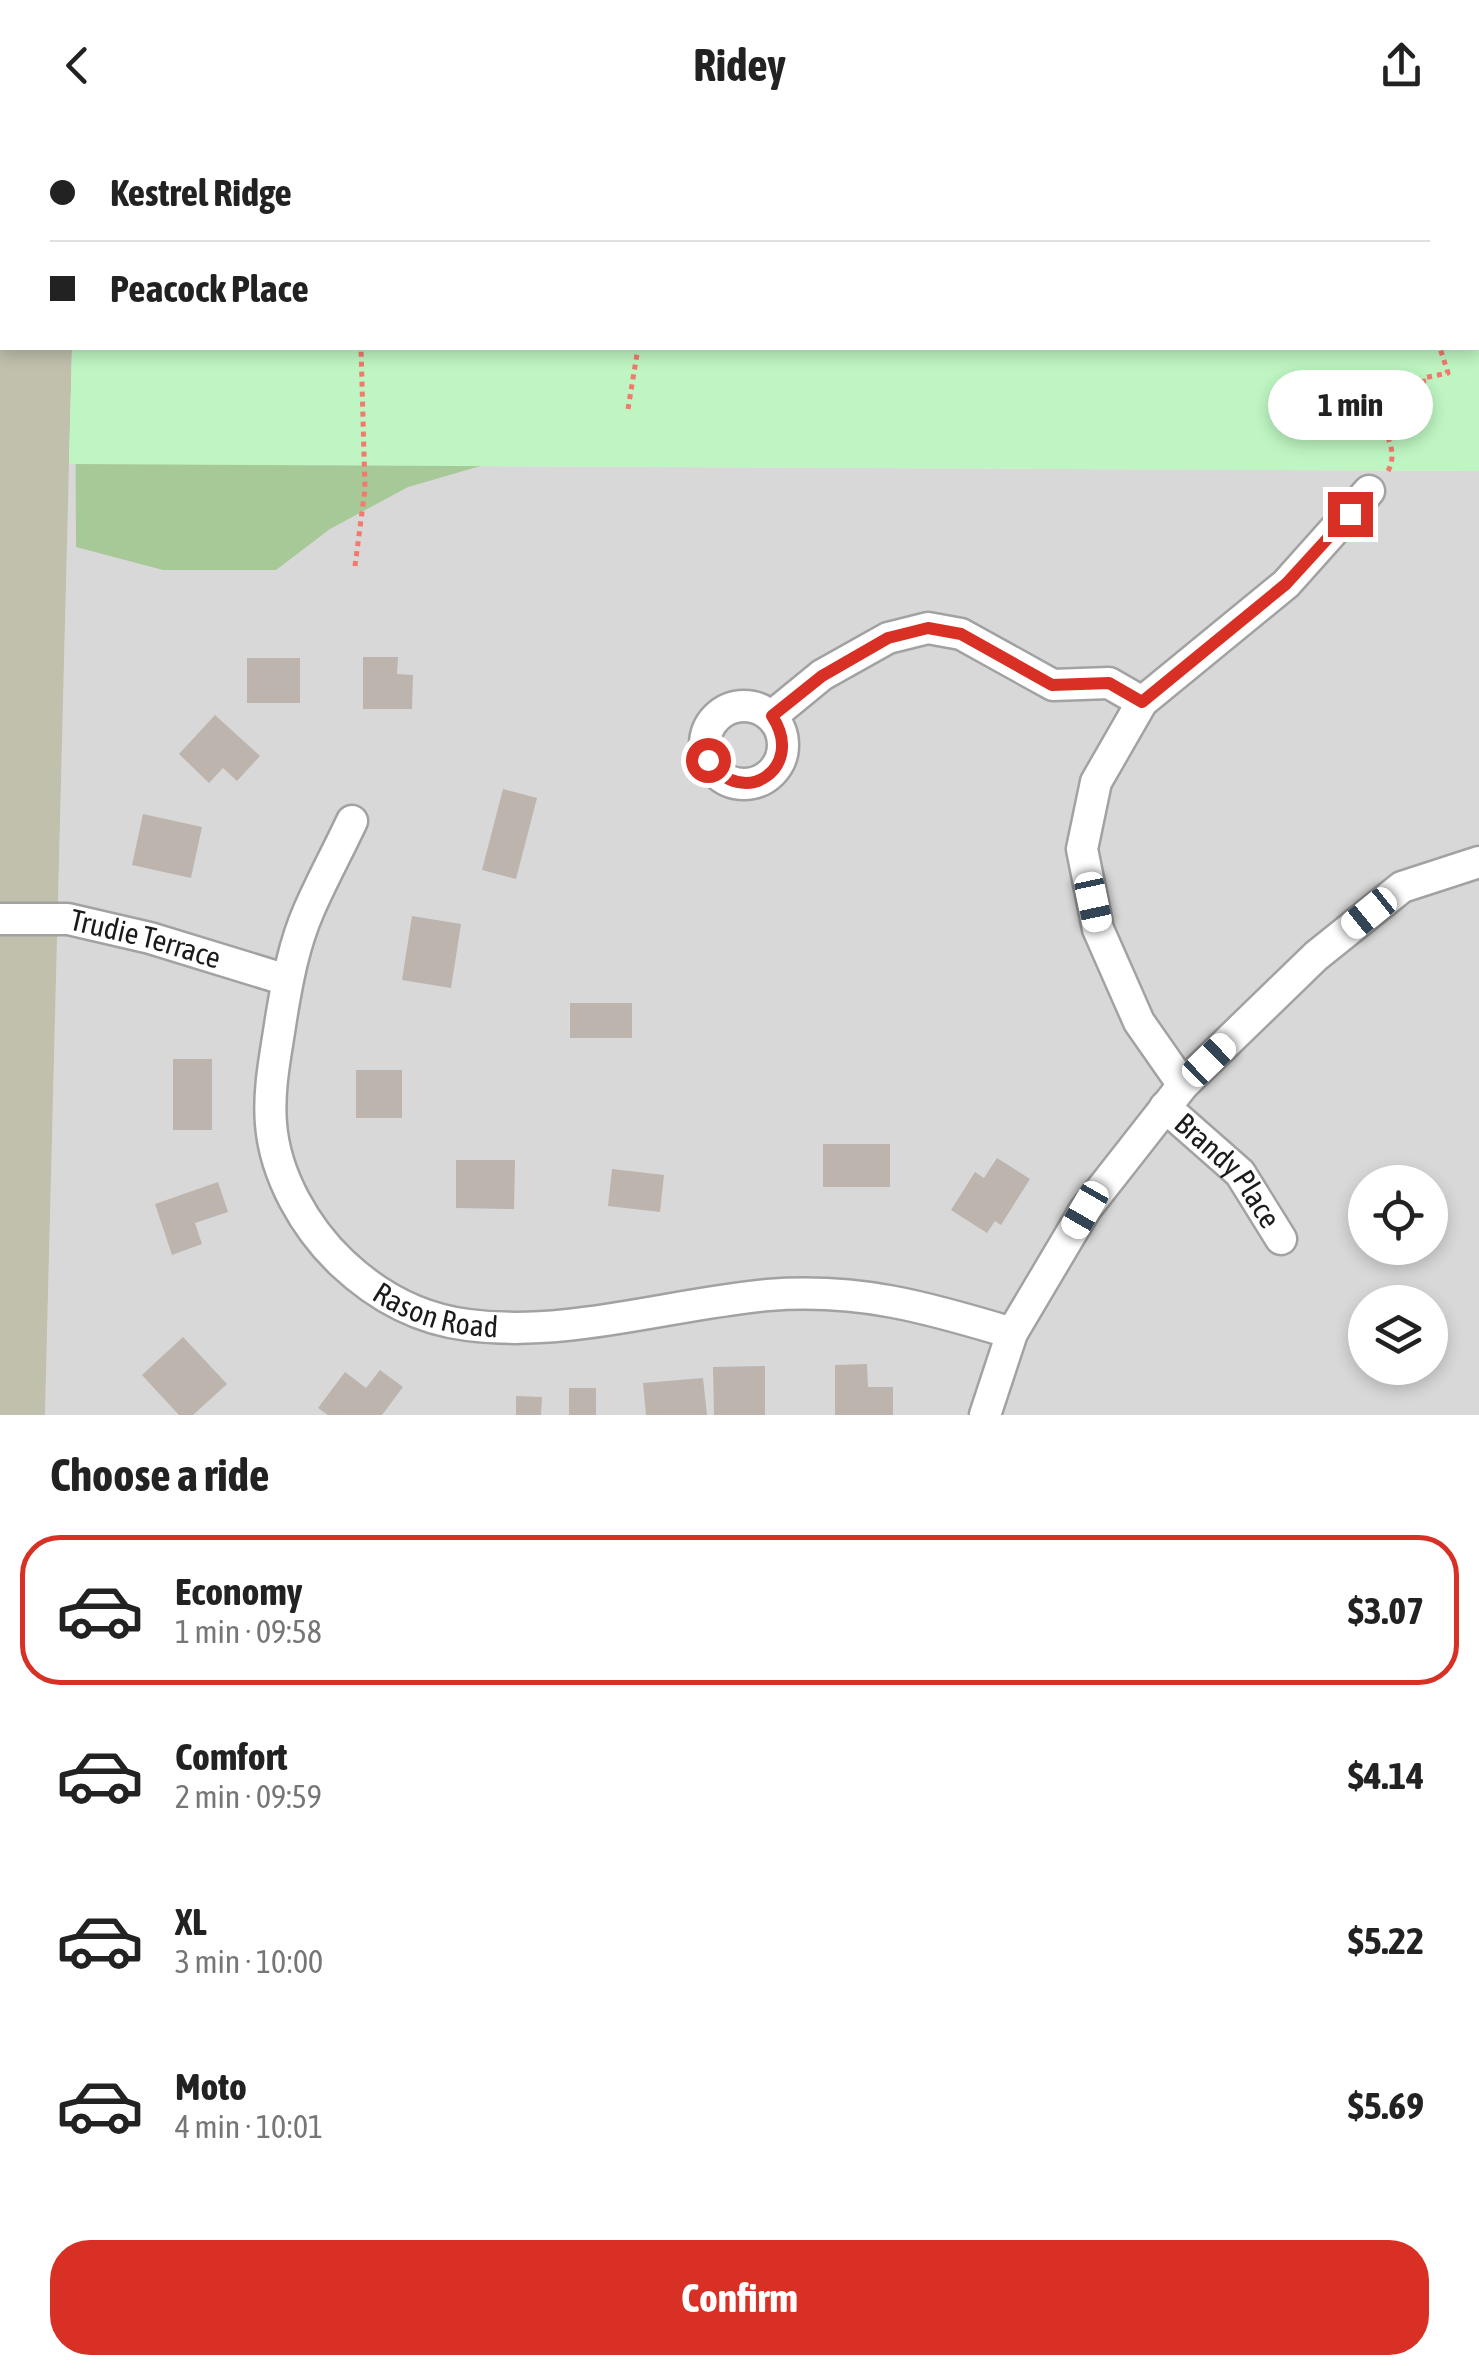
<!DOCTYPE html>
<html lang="en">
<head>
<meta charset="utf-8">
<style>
	body { margin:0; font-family:"Asap Condensed",sans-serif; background:#f2f2f2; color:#222; height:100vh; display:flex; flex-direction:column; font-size:38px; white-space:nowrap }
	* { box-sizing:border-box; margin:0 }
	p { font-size:32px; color:#767676 }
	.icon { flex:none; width:55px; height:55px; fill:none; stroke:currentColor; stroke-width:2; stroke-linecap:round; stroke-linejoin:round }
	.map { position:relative; height:1285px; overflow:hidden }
	.drawer { display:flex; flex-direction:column; background:#fff; flex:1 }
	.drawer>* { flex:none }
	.guide { position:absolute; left:0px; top:0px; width:1480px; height:220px; box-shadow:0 5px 15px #0003; display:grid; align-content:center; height:220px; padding:0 50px; background:#fff }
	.buttons { position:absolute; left:1348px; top:1035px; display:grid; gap:20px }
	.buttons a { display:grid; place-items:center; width:100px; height:100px; border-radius:50%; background:#fff; box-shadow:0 5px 15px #0003; font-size:50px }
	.end { position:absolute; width:45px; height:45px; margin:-22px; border:12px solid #d93025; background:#fff; box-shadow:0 0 0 5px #fff }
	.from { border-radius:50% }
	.bubble { position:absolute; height:70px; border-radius:35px; background:#fff; box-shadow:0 5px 15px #0003; font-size:32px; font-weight:700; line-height:70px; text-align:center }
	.car { position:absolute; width:30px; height:60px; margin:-30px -15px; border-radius:12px; box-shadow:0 0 8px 2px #0007; background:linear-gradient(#fff 24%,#345 0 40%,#fff 0 76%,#345 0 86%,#fff 0) }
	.guide b { display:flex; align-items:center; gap:35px; height:95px; font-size:38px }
	.guide b+b { border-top:2px solid #e0e0e0 }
	.guide i { width:25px; height:25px; background:#222 }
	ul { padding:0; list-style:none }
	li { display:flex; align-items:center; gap:30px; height:150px; margin:0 20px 15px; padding:0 30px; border:5px solid transparent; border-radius:40px }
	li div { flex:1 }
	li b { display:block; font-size:38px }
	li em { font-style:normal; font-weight:700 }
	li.selected { border-color:#d93025 }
	li>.icon { width:90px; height:90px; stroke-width:1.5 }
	h2 { padding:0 50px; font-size:45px; line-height:120px }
	.action { display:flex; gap:20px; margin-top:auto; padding:20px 50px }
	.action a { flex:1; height:115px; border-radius:40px; background:#d93025; color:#fff; font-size:40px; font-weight:700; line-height:115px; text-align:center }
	header { display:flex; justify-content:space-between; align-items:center; height:130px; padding:0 50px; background:#fff; font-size:45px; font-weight:700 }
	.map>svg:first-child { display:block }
	.residential { fill:#d9d8d8; fill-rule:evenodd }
	.construction { fill:#c0c0ad }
	.forest { fill:#a6c997 }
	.park { fill:#bef5c2 }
	.building { fill:#bcb4ad }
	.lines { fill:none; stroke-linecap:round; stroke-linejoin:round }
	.minor-casing { stroke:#a2a2a2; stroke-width:35 }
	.path { stroke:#f2796c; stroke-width:5; stroke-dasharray:5 5; stroke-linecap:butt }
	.minor { stroke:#fff; stroke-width:30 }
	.route { stroke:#d93025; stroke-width:12 }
	.labels { text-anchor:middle; stroke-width:8; stroke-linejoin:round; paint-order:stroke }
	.street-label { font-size:30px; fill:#1b1b1b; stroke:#fff }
</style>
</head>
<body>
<header><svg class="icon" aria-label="back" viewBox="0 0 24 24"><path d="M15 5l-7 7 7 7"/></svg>Ridey<svg class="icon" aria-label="share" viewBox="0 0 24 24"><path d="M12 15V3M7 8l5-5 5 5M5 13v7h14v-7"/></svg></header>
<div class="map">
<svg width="1479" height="1285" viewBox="0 0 1479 1285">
	<rect width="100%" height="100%" fill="#ece8e1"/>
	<path class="residential" d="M69 334 1479 341V1285H45ZM1365 1052H1430V1118H1365ZM1365 1172H1430V1238H1365Z"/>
	<polygon class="construction" points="0,0 79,0 2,2 2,218 72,218 45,1285 0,1285"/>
	<polygon class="forest" points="74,0 1479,0 1479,297 484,335 408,357 330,399 276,440 163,440 76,417 75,218 1478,218 1478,2"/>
	<polygon class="park" points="79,0 1479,0 1479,341 69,334 72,218 1478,218 1478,2 78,2"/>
	<g class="building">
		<polygon points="363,527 398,527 397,544 413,545 412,579 363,579"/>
		<rect x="247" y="528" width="53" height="45"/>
		<polygon points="215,585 260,626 237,651 223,638 209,653 179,624"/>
		<polygon points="503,659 537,668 516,749 482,740"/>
		<polygon points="143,684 202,697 191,748 132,735"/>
		<polygon points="412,786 461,794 451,858 402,850"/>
		<rect x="570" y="873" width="62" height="35"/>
		<rect x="173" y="929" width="39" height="71"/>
		<rect x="356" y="940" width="46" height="48"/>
		<rect x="823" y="1014" width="67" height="43"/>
		<polygon points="997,1028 1030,1049 1001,1095 995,1091 987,1103 951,1080 975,1042 984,1048"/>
		<polygon points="456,1030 515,1030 514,1079 456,1078"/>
		<polygon points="612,1039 664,1045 660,1082 608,1076"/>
		<polygon points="218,1052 228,1082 195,1093 202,1114 172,1125 155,1074"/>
		<polygon points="183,1207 227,1254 193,1285 179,1285 142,1245"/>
		<polygon points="867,1234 868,1257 893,1257 893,1285 835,1285 835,1235"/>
		<polygon points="765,1236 765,1285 714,1285 713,1237"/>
		<polygon points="380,1240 403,1257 382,1285 328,1285 318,1278 345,1242 366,1258"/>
		<polygon points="703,1248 707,1285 646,1285 643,1253"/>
		<rect x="569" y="1258" width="27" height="27"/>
		<polygon points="516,1266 542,1267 541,1285 516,1285"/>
	</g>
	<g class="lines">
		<defs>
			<g id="minor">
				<circle cx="744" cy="615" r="39"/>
				<polyline points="772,586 822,545 888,508 928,498 961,504 1053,555 1109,553 1142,572"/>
				<path id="s1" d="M352 691C338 721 322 750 309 780 294 814 287 852 281 889 276 923 268 959 271 994 275 1045 305 1098 342 1133 377 1166 419 1189 468 1195 567 1208 669 1174 768 1165 859 1158 926 1177 1012 1203"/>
				<path id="s2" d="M0 789H68L150 808 287 850"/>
				<polyline points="1183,955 1139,892 1098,799 1082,719 1096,652 1142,572 1286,454 1369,361"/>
				<path id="s3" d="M1165 977 1240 1043 1281 1109"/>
				<polyline points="985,1285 1012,1203 1085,1080 1183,955 1316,826 1402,757 1479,732"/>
			</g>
		</defs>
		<use href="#minor" class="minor-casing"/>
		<g class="path">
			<polyline points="199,0 200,2"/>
			<polyline points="805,0 806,2"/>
			<polyline points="1161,0 1163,2"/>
			<polyline points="454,2 458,0"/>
			<polyline points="775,2 776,0"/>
			<polyline points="1441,2 1441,0"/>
			<polyline points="628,279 638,218"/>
			<path d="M1388 341C1398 323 1387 305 1379 289L1396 277 1387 274 1398 263 1394 253 1425 260 1423 248 1448 243 1440 218"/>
			<polyline points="355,436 365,359 361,218"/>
		</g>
		<use href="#minor" class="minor"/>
	</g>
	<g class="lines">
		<path class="route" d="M708 630C742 681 807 638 772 586L822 546 888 508 928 498 961 504 1052 555 1109 553 1142 572 1286 454 1350 384"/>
	</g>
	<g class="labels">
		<g class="street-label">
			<text dy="10" stroke="none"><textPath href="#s2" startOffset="148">Trudie Terrace</textPath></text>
			<text dy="10" stroke="none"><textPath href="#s3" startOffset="90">Brandy Place</textPath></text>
			<text dy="10" stroke="none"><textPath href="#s1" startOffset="585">Rason Road</textPath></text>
		</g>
	</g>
</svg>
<div class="buttons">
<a><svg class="icon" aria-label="locate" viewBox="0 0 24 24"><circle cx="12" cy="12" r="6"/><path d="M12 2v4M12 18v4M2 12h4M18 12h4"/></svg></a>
<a><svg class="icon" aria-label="layers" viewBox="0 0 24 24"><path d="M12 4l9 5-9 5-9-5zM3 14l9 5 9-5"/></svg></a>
</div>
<i class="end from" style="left:708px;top:630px"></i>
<i class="end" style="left:1350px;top:384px"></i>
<div class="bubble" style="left:1268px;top:240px;width:165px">1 min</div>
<i class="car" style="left:1093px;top:772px;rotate:168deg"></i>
<i class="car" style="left:1369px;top:783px;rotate:231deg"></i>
<i class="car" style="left:1209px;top:930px;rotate:46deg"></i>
<i class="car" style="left:1085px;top:1080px;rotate:210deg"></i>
<div class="guide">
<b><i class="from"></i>Kestrel Ridge</b>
<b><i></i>Peacock Place</b>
</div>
</div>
<section class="drawer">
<h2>Choose a ride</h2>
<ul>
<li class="selected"><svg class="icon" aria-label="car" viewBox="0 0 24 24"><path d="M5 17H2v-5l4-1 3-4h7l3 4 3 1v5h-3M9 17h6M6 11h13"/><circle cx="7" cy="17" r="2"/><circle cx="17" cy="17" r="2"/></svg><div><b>Economy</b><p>1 min · 09:58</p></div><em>$3.07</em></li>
<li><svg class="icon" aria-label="car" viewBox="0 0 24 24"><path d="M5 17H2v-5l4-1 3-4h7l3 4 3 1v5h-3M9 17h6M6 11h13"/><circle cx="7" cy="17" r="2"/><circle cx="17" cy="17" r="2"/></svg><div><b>Comfort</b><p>2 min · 09:59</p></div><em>$4.14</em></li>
<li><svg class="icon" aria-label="car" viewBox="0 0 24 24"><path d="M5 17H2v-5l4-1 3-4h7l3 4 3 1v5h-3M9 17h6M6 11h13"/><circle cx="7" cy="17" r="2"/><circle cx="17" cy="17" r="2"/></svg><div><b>XL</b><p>3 min · 10:00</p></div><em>$5.22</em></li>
<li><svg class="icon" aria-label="car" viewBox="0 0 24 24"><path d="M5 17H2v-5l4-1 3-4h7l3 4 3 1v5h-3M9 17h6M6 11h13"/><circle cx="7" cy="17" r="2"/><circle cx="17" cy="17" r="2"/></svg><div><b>Moto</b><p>4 min · 10:01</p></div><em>$5.69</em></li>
</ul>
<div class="action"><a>Confirm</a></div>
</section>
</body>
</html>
